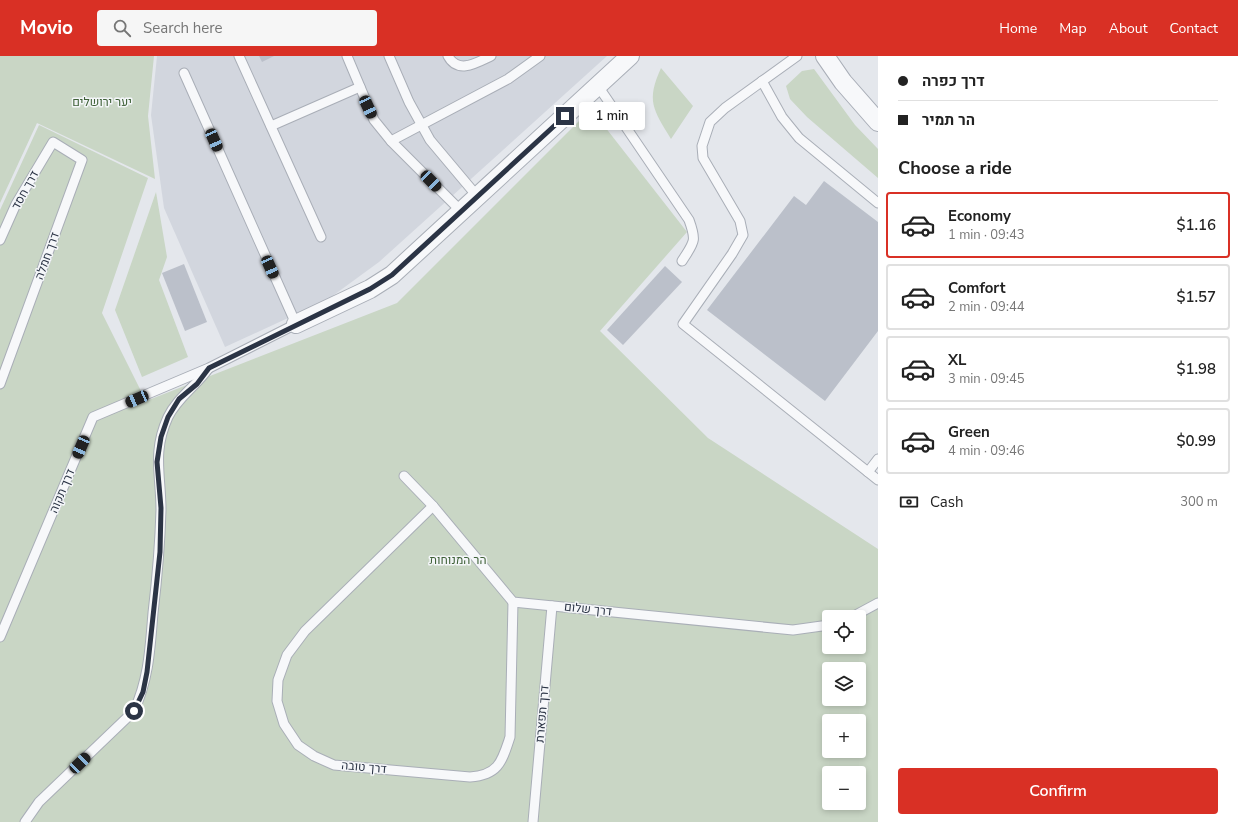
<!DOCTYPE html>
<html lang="en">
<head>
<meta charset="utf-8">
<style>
	body { margin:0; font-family:"Nunito Sans",Heebo,sans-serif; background:#f6f6f6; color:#222; height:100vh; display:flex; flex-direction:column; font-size:15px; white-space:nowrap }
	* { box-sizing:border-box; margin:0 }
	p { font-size:13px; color:#767676 }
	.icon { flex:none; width:22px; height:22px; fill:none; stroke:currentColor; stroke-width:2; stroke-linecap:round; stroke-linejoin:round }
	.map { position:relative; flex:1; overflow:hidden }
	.panel { display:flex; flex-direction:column; background:#fff; width:360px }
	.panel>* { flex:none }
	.banner { display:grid; align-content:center; height:88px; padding:0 20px; background:#fff }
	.buttons { position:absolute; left:822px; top:554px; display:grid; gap:8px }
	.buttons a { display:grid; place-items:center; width:44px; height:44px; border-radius:4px; background:#fff; box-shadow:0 2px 6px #0003; font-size:20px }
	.end { position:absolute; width:18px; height:18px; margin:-9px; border:5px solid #2b3445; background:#fff; box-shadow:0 0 0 2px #fff }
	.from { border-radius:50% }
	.bubble { position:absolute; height:28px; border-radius:4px; background:#fff; box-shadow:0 2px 6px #0003; font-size:13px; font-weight:600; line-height:28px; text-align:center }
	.car { position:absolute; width:12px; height:24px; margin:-12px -6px; border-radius:5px; box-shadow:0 0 3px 1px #0007; background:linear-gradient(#222 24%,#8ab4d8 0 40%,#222 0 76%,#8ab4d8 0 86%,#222 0) }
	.banner b { display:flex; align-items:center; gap:14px; height:38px; font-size:15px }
	.banner b+b { border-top:1px solid #e0e0e0 }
	.banner i { width:10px; height:10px; background:#222 }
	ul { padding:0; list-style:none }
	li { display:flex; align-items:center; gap:12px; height:66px; margin:0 8px 6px; padding:0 12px; border:2px solid #e0e0e0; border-radius:4px }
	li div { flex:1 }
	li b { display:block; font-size:15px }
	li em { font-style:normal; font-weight:600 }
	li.on { border-color:#d93025 }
	li>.icon { width:36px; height:36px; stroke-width:1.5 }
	h2 { padding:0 20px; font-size:18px; line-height:48px }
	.pay { display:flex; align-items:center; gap:10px; height:44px; padding:0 20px; font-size:15px }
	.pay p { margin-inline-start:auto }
	.action { display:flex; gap:8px; margin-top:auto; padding:8px 20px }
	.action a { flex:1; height:46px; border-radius:4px; background:#d93025; color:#fff; font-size:16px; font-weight:600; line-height:46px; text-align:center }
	header { display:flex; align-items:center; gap:24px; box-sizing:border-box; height:56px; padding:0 20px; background:#d93025; color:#fff }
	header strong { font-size:19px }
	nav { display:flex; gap:22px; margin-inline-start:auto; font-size:14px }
	.search { width:280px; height:36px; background:#f6f6f6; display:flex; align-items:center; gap:10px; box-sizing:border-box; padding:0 14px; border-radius:4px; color:#767676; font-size:15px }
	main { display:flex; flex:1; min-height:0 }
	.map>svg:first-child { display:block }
	.built { fill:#d2d6de }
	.green { fill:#c9d6c5; fill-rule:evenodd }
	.building { fill:#bbc0ca }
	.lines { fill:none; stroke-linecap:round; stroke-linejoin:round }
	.lane-casing { stroke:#a9aeb7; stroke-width:11 }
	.street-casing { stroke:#a9aeb7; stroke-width:20 }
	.lane { stroke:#f7f8fa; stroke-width:9 }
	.street { stroke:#f7f8fa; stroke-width:18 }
	.route { stroke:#2b3445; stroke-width:5 }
	.labels { text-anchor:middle; stroke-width:3; stroke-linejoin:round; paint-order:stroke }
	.park-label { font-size:12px; fill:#3f6138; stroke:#f4f6f9 }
	.street-label { font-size:12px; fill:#2b3445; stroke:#f4f6f9 }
</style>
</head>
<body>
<header>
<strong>Movio</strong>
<div class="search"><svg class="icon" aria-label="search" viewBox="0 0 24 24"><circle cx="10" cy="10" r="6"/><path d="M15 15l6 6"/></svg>Search here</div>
<nav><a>Home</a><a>Map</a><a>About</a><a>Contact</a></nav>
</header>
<main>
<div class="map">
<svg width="878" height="766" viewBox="0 0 878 766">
	<rect width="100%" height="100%" fill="#e4e7ec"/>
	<polygon class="built" points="157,0 607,0 379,206 327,244 225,291 164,152 151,59"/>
	<g class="green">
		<polygon points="0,0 154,0 148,60 155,123 37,67 0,147"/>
		<path d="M661 12 693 50 671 83C653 53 646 45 661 12Z"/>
		<polygon points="814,13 855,69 878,93 878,122 807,61 790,43 786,30 802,15"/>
		<path d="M591 53 687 176 600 275 708 382 878 493V766H0V154L39 69 148 122 102 257 146 345 397 247ZM829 561H859V591H829ZM829 613H859V643H829ZM829 665H859V695H829ZM829 717H859V747H829Z"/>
		<polygon points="156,136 167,201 159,224 188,301 142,321 115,254"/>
	</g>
	<g class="building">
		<polygon points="259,0 274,0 262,6"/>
		<polygon points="824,125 878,166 878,275 825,345 707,254 794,140 806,149"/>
		<polygon points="184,208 207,266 185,275 162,217"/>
		<polygon points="665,210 682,226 623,289 607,274"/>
	</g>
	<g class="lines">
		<defs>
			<g id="lane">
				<polyline points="239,0 321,181"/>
				<polyline points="347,0 374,64 391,85 461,155"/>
				<polyline points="389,0 409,46 430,84 477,140"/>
				<path d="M448 0C458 19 478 6 491 0"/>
				<polyline points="797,0 725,52 710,66 702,90 703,102 740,165 743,179 732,198 683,268 878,424"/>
				<polyline points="762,25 782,61 799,82 878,147"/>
				<path d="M598 30 689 164C697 186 694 186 682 205"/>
				<polyline points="271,70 360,31"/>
				<polyline points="391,85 508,23 540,0"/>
				<polyline points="0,184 16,148 53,86 82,104 0,328"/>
				<polyline points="868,416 878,403"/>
				<polyline points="404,420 433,450 513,546 793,574 829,569"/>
				<path d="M433 450 305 575 287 599 278 624 277 645 284 668 298 689 314 700 334 709 470 721C499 719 502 705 510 681L513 546"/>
				<polyline points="852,561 878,547"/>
				<polyline points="0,581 93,361 209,312 296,268 184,17"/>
				<path d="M25 766 39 746 134 655C149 622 150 593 153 557 157 523 160 489 161 454 161 419 152 396 168 361 177 342 196 330 208 313"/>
				<polyline points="533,766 552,550"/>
			</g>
			<g id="street">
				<polyline points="825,0 843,26 878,66"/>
				<polyline points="296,268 370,233 392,219 630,0"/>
			</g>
		</defs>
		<use href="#lane" class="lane-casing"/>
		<use href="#street" class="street-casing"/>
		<use href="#lane" class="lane"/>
		<use href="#street" class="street"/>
	</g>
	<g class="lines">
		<polyline class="route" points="134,655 143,636 147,616 160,496 161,452 157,406 161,381 168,361 179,343 197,328 209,312 370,233 392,219 565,60"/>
	</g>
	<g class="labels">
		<g class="park-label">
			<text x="102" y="50">יער ירושלים</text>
			<text x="458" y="508">הר המנוחות</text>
		</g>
		<g class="street-label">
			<text transform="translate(25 134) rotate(-61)" y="4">דרך חסד</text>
			<text transform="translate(47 200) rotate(-70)" y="4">דרך חמלה</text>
			<text transform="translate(62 435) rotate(-67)" y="4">דרך תקוה</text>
			<text transform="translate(588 553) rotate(6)" y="4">דרך שלום</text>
			<text transform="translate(542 658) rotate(-85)" y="4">דרך תפארת</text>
			<text transform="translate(364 711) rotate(5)" y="4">דרך טובה</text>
		</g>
	</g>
</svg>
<div class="buttons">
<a><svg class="icon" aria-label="locate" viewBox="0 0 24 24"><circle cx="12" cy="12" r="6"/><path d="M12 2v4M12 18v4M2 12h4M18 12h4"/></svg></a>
<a><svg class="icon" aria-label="layers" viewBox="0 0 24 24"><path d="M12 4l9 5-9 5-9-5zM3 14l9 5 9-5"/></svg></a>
<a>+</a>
<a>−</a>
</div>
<i class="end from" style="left:134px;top:655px"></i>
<i class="end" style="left:565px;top:60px"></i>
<div class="bubble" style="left:579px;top:46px;width:66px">1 min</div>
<i class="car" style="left:368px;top:51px;rotate:155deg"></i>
<i class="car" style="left:214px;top:84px;rotate:156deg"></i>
<i class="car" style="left:431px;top:125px;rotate:136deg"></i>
<i class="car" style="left:270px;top:211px;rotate:156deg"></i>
<i class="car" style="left:137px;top:343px;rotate:247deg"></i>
<i class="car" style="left:81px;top:391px;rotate:203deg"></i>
<i class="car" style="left:80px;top:707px;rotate:46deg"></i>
</div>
<section class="panel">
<div class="banner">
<b><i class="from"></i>דרך כפרה</b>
<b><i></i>הר תמיר</b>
</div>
<h2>Choose a ride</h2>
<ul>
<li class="on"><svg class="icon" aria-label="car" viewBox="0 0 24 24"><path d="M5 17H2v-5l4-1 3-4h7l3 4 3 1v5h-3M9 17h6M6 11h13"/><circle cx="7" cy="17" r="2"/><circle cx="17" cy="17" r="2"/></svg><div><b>Economy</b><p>1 min · 09:43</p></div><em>$1.16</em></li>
<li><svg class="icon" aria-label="car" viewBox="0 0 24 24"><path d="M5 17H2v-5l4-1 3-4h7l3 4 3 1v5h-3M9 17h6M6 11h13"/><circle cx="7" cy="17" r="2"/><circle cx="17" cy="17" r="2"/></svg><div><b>Comfort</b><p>2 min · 09:44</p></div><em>$1.57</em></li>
<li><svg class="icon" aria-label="car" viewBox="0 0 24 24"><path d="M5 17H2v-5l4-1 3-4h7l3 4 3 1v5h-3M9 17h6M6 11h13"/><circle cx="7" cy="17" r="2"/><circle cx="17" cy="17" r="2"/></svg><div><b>XL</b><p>3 min · 09:45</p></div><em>$1.98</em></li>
<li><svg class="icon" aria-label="car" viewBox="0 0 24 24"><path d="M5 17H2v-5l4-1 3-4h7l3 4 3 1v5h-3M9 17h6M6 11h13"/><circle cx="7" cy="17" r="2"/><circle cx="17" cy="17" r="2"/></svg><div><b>Green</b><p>4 min · 09:46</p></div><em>$0.99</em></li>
</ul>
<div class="pay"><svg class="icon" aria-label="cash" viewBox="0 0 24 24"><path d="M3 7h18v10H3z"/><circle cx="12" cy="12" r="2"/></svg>Cash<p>300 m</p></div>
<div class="action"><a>Confirm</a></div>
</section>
</main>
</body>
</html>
